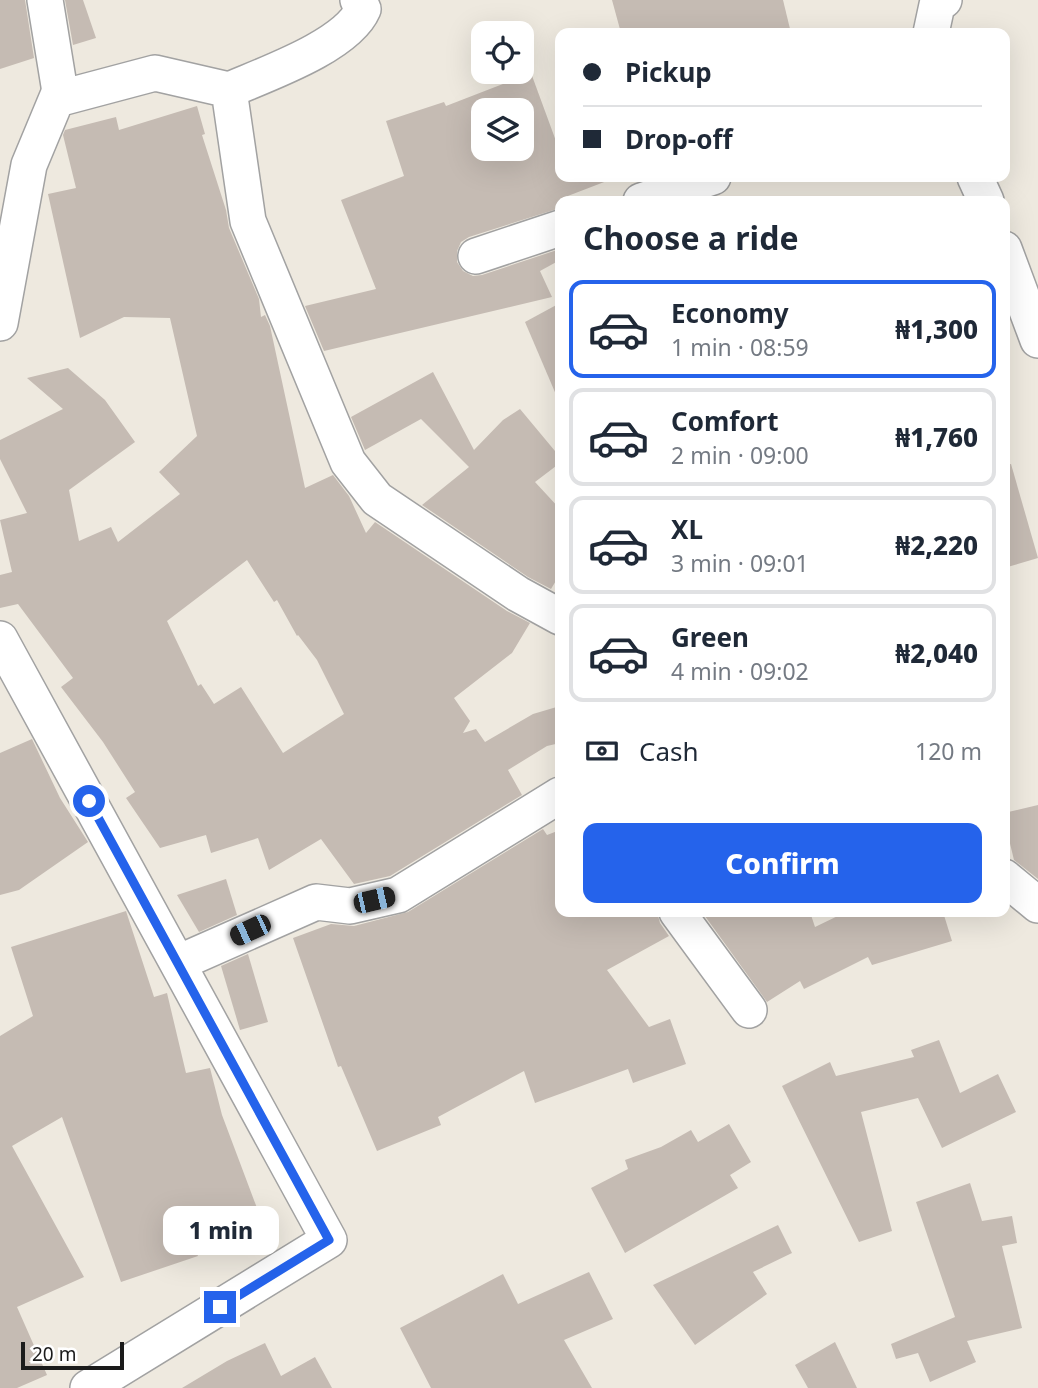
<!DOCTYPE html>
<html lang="en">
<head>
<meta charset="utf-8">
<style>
	body { margin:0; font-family:"Noto Sans",sans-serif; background:#f2f2f3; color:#1f2937; height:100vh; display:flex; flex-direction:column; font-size:26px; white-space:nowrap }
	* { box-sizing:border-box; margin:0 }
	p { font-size:23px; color:#747a83 }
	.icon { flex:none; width:38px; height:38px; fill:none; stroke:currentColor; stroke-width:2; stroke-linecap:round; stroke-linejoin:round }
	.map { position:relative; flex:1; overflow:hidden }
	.drawer { position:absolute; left:555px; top:196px; width:455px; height:721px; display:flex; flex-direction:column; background:#fff; border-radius:14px; box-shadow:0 7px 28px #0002 }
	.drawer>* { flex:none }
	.top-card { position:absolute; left:555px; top:28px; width:455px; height:154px; border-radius:14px; box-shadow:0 7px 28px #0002; display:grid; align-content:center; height:154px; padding:0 28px; background:#fff }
	.controls { position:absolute; left:471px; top:21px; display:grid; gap:14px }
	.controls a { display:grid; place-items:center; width:63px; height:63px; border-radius:14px; background:#fff; box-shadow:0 7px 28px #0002; font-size:35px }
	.scale { position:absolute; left:21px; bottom:18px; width:103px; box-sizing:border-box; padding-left:7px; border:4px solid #1b1b1b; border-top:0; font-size:19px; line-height:24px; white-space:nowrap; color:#1b1b1b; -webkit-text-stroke:5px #fff; paint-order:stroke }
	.end { position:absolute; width:32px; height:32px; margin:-16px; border:9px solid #2563eb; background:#fff; box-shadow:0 0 0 4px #fff }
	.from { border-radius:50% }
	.bubble { position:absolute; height:49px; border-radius:14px; background:#fff; box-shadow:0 7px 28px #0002; font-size:23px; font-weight:800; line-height:49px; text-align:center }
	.car { position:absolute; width:21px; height:42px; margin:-21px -10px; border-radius:9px; box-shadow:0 0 5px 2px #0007; background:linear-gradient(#222 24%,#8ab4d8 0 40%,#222 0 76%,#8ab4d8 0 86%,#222 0) }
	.top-card b { display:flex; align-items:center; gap:24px; height:66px; font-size:26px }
	.top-card b+b { border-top:2px solid #e0e1e3 }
	.top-card i { width:18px; height:18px; background:#1f2937 }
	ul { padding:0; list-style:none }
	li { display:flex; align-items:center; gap:21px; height:98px; margin:0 14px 10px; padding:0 14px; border:4px solid #e0e1e3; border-radius:14px }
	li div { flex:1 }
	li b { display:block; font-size:26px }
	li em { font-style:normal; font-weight:800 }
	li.on { border-color:#2563eb }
	li>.icon { width:63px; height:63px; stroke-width:1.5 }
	h2 { padding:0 28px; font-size:32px; line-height:84px }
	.pay { display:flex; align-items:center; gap:18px; height:77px; padding:0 28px; font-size:26px }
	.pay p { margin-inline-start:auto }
	.action { display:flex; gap:14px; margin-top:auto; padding:14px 28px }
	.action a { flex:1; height:80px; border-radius:14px; background:#2563eb; color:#fff; font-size:28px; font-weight:800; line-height:80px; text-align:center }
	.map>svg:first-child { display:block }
	.building { fill:#c5bbb3; fill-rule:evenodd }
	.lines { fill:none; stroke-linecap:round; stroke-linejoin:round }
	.minor-casing { stroke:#a2a2a2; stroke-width:38 }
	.minor { stroke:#fff; stroke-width:35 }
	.route { stroke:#2563eb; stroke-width:9 }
</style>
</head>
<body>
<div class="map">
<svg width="1038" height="1388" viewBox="0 0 1038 1388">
	<rect width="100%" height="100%" fill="#eee9df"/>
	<g class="building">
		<polygon points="0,0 25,0 34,58 0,69"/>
		<polygon points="65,0 83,0 96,38 73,45"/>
		<polygon points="612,0 783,0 791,33 621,33"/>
		<path d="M531 73 560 152V177H611L612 179 560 199V208L469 237 461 242 457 251V262L463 271 473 276 482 275 560 249V260L540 271 552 297 324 351 305 306 376 289 341 200 404 176 386 121 444 102 446 106ZM483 110H522V149H483Z"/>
		<path d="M197 106 205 134 202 135 226 210 229 228 259 299 261 317 265 315 270 326 305 488 333 475 349 496 366 533 375 522 507 611 530 623 512 653 454 698 470 721 463 733 476 729 485 742 533 714 560 706V743L547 746 508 770 522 795 390 876 354 884 321 839 269 870 258 838 211 853 206 835 160 848 126 798 135 792 103 742 61 687 73 678 18 604 0 608V575L12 572 0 520 27 513 0 459V440L63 409 27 378 68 368 105 400 135 442 69 490 79 541 111 527 118 542 180 494 159 472 197 436 170 318 124 317 80 338 48 194 76 188 63 135 65 130 116 117 119 130ZM247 560 274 602 277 600 297 636 298 635 317 660 344 714 283 753 241 687 214 704 201 684 198 686 167 621Z"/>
		<polygon points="560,303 560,404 525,322"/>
		<polygon points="433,372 474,450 503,420 520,409 560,457 560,463 535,482 560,509 560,574 551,589 528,577 422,505 469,467 421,419 365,450 351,417"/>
		<polygon points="1011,464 1038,558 1004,568 1004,465"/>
		<polygon points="32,739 60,798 88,842 19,890 0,895 0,753"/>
		<polygon points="1038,805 1038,879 1014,860 1004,819 1004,813"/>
		<polygon points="543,829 547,835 560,830 560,912 657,912 660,923 669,936 607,970 649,1027 670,1019 686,1064 633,1083 628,1069 535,1103 524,1071 438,1117 441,1125 377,1151 341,1066 338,1067 293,938 331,924 354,926 408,912"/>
		<polygon points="226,879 237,915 199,932 177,895"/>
		<polygon points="126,911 154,997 167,993 186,1073 210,1068 222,1115 263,1224 195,1249 198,1256 121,1282 62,1117 12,1146 84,1277 17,1307 47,1375 17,1388 0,1388 0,1036 33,1016 11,947"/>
		<polygon points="702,912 810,912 815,927 846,912 943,912 952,941 872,965 868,957 804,989 800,981 767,1002"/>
		<polygon points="248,954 268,1022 240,1030 221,966"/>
		<polygon points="939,1040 960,1093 998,1074 1016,1112 942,1148 918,1098 861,1112 892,1231 859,1242 782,1086 830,1062 836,1076 914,1057 911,1050"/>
		<polygon points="729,1124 751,1162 730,1175 738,1188 625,1253 591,1188 628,1169 625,1160 661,1147 691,1130 698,1142"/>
		<polygon points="970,1183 982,1221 1012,1216 1017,1243 1002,1246 1022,1328 967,1341 976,1362 930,1382 918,1353 896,1359 891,1344 955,1317 916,1202"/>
		<polygon points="778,1225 792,1253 753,1272 767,1294 695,1345 653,1285"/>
		<polygon points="589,1272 613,1319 564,1340 592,1388 431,1388 400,1328 503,1274 518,1304"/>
		<polygon points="835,1342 857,1388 808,1388 795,1365"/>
		<polygon points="265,1343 281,1376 315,1357 332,1388 182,1388 227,1361"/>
	</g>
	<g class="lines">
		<defs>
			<g id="minor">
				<polyline points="45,0 61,98"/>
				<polyline points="931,33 937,5 944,0"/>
				<path d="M229 90C266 74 347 46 363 9L358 0"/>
				<polyline points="975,177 986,201"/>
				<polyline points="641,201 713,177"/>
				<polyline points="1004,249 1038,340"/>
				<polyline points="476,256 560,228"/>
				<polyline points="0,323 29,165 59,93 61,98 155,73 229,90 248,221 348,462 377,499 518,594 560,617"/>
				<polyline points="0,639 329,1240 88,1388"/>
				<polyline points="1004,877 1038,905"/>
				<polyline points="677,912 749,1010"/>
				<polyline points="178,963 316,902 350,906 398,895 560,795"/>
			</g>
		</defs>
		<use href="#minor" class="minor-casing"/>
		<use href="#minor" class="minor"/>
	</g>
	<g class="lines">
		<polyline class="route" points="89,801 329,1240 220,1307"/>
	</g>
</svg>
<div class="controls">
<a><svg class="icon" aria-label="locate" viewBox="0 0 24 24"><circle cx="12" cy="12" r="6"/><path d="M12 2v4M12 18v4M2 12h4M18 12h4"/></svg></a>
<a><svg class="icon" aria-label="layers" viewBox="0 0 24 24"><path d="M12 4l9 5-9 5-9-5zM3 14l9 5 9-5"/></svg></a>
</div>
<div class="scale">20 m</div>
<i class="end from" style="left:89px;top:801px"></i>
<i class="end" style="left:220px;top:1307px"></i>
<div class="bubble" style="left:163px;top:1206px;width:116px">1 min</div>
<i class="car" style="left:374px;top:900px;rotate:77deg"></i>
<i class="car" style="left:250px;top:930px;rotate:245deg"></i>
<div class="top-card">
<b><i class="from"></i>Pickup</b>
<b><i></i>Drop-off</b>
</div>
<section class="drawer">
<h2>Choose a ride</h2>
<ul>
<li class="on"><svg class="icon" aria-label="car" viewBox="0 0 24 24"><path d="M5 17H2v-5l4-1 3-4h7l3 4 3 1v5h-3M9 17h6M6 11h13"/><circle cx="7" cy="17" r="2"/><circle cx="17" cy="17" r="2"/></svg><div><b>Economy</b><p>1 min · 08:59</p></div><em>₦1,300</em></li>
<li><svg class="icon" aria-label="car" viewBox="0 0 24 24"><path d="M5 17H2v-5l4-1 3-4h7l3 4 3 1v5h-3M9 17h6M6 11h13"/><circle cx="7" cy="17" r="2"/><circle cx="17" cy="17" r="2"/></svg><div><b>Comfort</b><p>2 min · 09:00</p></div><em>₦1,760</em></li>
<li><svg class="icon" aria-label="car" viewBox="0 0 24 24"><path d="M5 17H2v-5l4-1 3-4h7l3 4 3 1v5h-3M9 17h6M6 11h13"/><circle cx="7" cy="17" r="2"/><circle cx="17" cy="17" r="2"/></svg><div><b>XL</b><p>3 min · 09:01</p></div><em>₦2,220</em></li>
<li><svg class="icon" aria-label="car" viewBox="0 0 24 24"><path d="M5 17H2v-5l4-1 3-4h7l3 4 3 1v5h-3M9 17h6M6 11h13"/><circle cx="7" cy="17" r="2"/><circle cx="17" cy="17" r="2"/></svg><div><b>Green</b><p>4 min · 09:02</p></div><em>₦2,040</em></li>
</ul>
<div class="pay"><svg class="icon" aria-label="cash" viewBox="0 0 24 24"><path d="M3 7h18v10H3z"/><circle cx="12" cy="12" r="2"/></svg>Cash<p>120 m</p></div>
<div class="action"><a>Confirm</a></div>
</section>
</div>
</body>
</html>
